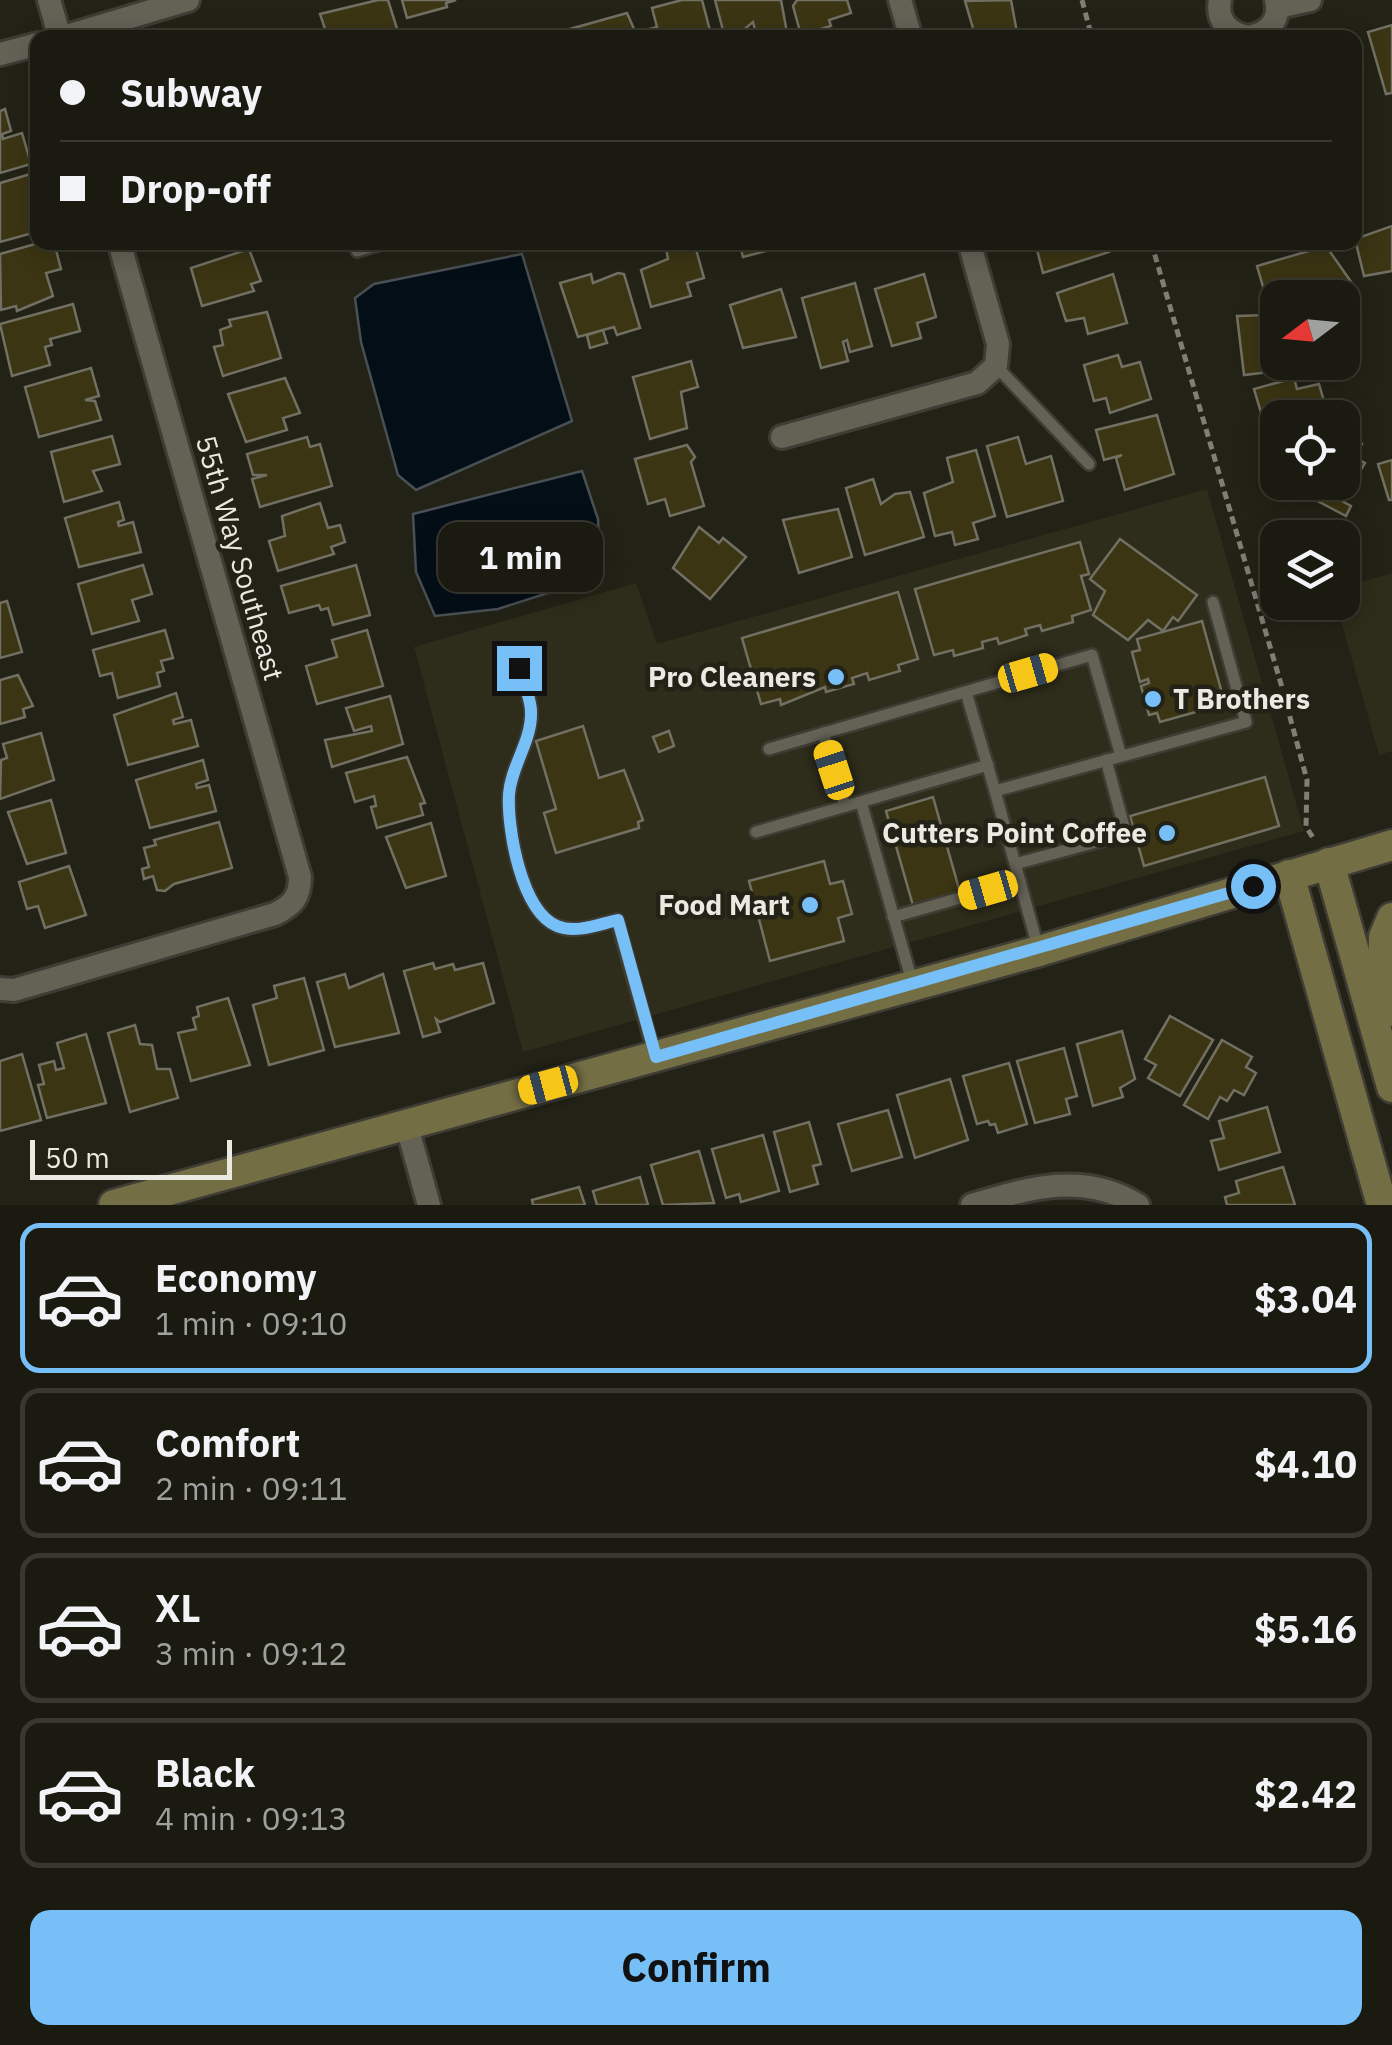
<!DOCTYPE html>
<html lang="en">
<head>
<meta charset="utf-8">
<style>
	body { margin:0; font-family:"IBM Plex Sans",sans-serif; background:#232319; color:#f1f3f6; height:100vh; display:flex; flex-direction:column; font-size:38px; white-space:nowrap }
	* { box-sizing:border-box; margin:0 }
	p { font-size:32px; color:#9fa19f }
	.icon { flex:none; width:55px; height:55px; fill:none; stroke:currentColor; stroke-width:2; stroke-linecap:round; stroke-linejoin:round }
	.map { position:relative; height:1205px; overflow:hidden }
	.details { display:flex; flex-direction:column; background:#1a1a10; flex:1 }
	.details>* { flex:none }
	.banner { position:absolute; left:30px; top:30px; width:1332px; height:220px; border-radius:20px; box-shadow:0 5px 25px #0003,0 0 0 2px #383830; display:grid; align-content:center; height:220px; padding:0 30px; background:#1a1a10 }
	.needle { width:65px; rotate:254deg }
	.fabs { position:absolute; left:1260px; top:280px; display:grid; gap:20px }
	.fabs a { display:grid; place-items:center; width:100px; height:100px; border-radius:20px; background:#1a1a10; box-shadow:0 5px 25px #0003,0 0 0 2px #383830; font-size:50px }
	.scale { position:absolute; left:30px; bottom:25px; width:202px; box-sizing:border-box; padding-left:10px; border:5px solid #eae9e2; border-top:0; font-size:28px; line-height:35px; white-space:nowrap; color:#eae9e2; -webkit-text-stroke:8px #232216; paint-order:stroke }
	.end { position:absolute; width:45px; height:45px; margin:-22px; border:12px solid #77bff7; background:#111; box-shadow:0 0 0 5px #111 }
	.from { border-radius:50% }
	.bubble { position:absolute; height:70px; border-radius:20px; background:#1a1a10; box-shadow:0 5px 25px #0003,0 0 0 2px #383830; font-size:32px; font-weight:700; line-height:70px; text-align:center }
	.car { position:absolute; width:30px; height:60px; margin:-30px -15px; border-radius:12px; box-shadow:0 0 8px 2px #0007; background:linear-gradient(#f5c518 24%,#345 0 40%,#f5c518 0 76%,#345 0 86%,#f5c518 0) }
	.banner b { display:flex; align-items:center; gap:35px; height:95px; font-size:38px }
	.banner b+b { border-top:2px solid #383830 }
	.banner i { width:25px; height:25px; background:#f1f3f6 }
	ul { padding:18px 0 0; list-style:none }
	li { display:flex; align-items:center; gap:30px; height:150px; margin:0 20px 15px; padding:0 10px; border:5px solid #383830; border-radius:20px }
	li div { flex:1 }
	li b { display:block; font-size:38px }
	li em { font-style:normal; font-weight:700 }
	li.active { border-color:#77bff7 }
	li>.icon { width:90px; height:90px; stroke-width:1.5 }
	.primary-button { display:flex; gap:20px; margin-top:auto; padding:20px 30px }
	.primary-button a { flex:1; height:115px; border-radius:20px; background:#77bff7; color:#111; font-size:40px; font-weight:700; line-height:115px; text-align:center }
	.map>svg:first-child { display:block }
	.built { fill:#2e2c1a }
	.water { fill:#040e17; stroke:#495054; stroke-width:2.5 }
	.building { fill:#3b3513; stroke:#727063; stroke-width:2.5 }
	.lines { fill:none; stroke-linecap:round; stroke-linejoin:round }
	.service-casing { stroke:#3e3c34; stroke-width:16 }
	.minor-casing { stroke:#3e3c34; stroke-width:28 }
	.secondary-casing { stroke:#3e3c34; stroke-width:35 }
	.path { stroke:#807f76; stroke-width:5; stroke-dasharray:8 5; stroke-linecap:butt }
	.service { stroke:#646255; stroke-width:11 }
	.minor { stroke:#646255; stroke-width:22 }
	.secondary { stroke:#746e44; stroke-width:30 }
	.route { stroke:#77bff7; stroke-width:12 }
	.poi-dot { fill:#77bff7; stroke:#232216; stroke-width:4 }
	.labels { text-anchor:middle; stroke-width:9; stroke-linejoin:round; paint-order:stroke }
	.street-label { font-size:28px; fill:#eae9e2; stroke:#232216 }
	.poi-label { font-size:28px; font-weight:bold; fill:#eae9e2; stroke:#232216; text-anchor:end }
</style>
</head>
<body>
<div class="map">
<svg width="1392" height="1205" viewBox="0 0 1392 1205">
	<rect width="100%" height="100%" fill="#232216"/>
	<g class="built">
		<polygon points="1207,489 1304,831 523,1052 414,647 636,583 657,644"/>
		<polygon points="1392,573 1392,751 1379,755 1336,603 1342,602 1343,587"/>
	</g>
	<g class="water">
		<polygon points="522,254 572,421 416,490 398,475 361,342 355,298 374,284"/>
		<polygon points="582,471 598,519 599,539 574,549 567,571 576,584 498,609 435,616 416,572 413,514"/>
	</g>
	<g class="building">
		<polygon points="378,0 388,0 400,38 328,38 320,14"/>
		<polygon points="402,0 456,0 446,3 447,7 407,18"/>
		<polygon points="682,0 702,0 712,38 648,38 646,30 657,27 652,8"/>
		<polygon points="715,0 781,0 788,38 757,38 753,22 740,33 724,34"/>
		<polygon points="797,0 847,0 851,13 829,20 831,26 801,35 793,6"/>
		<polygon points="1011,0 1018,38 975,35 965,1"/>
		<polygon points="627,13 638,38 572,38 570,29"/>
		<polygon points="1392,25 1392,93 1386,94 1368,32"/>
		<polygon points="5,109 11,131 2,134 3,139 22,133 31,164 0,173 0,111"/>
		<polygon points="34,173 36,232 0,242 0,183"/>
		<polygon points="1392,226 1392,271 1364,276 1355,239"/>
		<polygon points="42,242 54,242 61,269 46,273 53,296 17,311 16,306 1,310 0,254"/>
		<polygon points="694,242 704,278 687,283 691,296 651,307 641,270 668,259 666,249"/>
		<polygon points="739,242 768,242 770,250 743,257"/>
		<polygon points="1035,242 1106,242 1109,252 1043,273"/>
		<polygon points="1326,246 1354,286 1337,298 1321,294 1283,298 1282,292 1266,297 1257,266"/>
		<polygon points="249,249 261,281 251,284 254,291 202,306 191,268"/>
		<polygon points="618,273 624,274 640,328 617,335 614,327 578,337 560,283 591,274 593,283"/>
		<polygon points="924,274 936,317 917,323 921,338 892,346 875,289"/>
		<polygon points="1113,274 1127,323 1088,334 1084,318 1066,321 1057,293"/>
		<polygon points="855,283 872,346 850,352 847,340 843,342 848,361 821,368 802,298"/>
		<polygon points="781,289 796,337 743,348 730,305"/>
		<polygon points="73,304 80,331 50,339 52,345 45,347 50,365 12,376 0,324"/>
		<polygon points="267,312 281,358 223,376 214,347 223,345 220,330 231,326 229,320"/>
		<polygon points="1269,315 1271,326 1278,326 1278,362 1315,362 1315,367 1244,375 1237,316"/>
		<polygon points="603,330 607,343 590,348 587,335"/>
		<polygon points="1118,355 1122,367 1140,362 1151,399 1110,413 1106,398 1094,401 1084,365"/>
		<polygon points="691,361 698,387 681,392 687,428 650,439 633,377"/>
		<polygon points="91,368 99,396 85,400 95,401 101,420 39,437 25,387"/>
		<polygon points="285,378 300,413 283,418 287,430 246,442 228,394"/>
		<polygon points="1294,378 1297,389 1319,384 1328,415 1278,418 1265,426 1254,389"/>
		<polygon points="1157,415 1174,474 1125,490 1116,458 1122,455 1104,460 1096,430"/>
		<polygon points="1342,433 1362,444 1354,457 1365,463 1342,501 1351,506 1346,516 1289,486 1342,482"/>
		<polygon points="112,436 120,464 93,471 102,491 64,502 51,452"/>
		<polygon points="307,437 310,447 320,444 332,486 260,507 252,479 267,475 253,475 247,454"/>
		<polygon points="1018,437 1026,464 1051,456 1063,501 1007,517 987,446"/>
		<polygon points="687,445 695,457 691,462 704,506 670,516 665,499 648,504 635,459"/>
		<polygon points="976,450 995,516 973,523 978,539 955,545 952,532 935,536 924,493 953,482 947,458"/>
		<polygon points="1392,460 1392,500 1389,500 1378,464"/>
		<polygon points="873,479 881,504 895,494 910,492 924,537 865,555 846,488"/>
		<polygon points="119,502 124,520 118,522 119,526 133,522 141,552 79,567 65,518"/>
		<polygon points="320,503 328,528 340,525 345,542 331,547 334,554 278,571 269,541 285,536 282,516"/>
		<polygon points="838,509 852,557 799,573 783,520"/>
		<polygon points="699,527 719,543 723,538 746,557 710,599 673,568"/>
		<polygon points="1120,539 1197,595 1178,621 1173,617 1163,631 1148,620 1128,640 1093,615 1105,591 1090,579"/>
		<polygon points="1080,542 1089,574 1081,576 1091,610 1072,616 1073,622 1042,631 1040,625 1025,629 1027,635 999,644 997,638 982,642 983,648 954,656 953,650 934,655 915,589"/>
		<polygon points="143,565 152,594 132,600 139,621 92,634 78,584"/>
		<polygon points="356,565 370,615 333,625 328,608 321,610 319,605 289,613 281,586"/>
		<polygon points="898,592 918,659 898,665 900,671 869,680 867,673 852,678 854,684 826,692 825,687 781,705 780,699 761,704 742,638"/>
		<polygon points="7,601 22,652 0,658 0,603"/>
		<polygon points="1202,621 1225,704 1160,722 1157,713 1149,715 1141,686 1149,683 1148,679 1140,682 1132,652 1140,650 1137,639"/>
		<polygon points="165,630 173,658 161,661 164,671 157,673 160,686 118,698 112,673 100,676 93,650"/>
		<polygon points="367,630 383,686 317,704 306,666 337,657 332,640"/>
		<polygon points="18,675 33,706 23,709 25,717 0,724 0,680"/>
		<polygon points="176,693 183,717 173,720 174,724 191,720 198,746 128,765 114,715"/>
		<polygon points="390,696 403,744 332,767 325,740 372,731 371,726 354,731 346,708"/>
		<polygon points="583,726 599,778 624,770 643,820 638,822 639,828 556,853 544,813 556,809 536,741"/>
		<polygon points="669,731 674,746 659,752 653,737"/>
		<polygon points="41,733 54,780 0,799 1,760 7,758 3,744"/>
		<polygon points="407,757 425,803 420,804 423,815 377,828 371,807 376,806 374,796 355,802 346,773"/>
		<polygon points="203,760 208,780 196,784 197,788 209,785 216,811 150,828 136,780"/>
		<polygon points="1265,777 1279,826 1144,866 1130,816"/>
		<polygon points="933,797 961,896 914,909 886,811"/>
		<polygon points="51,800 66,853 27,864 8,812"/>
		<polygon points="219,822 232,868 174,884 165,891 157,890 153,876 144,879 142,869 149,867 144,848 156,845 154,840"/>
		<polygon points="431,823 446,876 406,888 386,837"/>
		<polygon points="824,861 830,884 843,881 852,914 838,918 844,941 770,961 749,881"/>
		<polygon points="69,866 86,915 45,928 38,906 27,909 19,882"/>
		<polygon points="433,963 435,969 453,964 455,970 483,963 494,1003 440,1022 436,1019 440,1032 423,1037 404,971"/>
		<polygon points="345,974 349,988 383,974 399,1033 335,1047 317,982"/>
		<polygon points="304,978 324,1050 269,1065 253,1005 277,998 274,986"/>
		<polygon points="228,998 250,1065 191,1081 178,1033 196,1029 193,1018 199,1016 197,1007"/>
		<polygon points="1170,1016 1213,1040 1180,1096 1148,1078 1156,1065 1145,1059"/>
		<polygon points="135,1025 140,1044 152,1045 157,1069 170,1069 178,1098 130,1112 108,1033"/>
		<polygon points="1122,1031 1135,1079 1120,1088 1123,1097 1093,1106 1077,1044"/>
		<polygon points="86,1034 106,1103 47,1118 38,1085 44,1084 39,1065 54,1061 56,1070 64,1068 57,1043"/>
		<polygon points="1222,1040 1252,1057 1246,1067 1256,1073 1244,1095 1234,1090 1227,1101 1220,1097 1208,1119 1184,1105"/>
		<polygon points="1064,1048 1077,1096 1066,1099 1070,1114 1035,1123 1017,1061"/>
		<polygon points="22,1054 41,1120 0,1131 0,1061"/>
		<polygon points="1009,1063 1027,1124 998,1133 995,1124 990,1125 988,1121 977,1124 963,1076"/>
		<polygon points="950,1079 968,1140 915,1158 897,1095"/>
		<polygon points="1267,1107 1280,1152 1219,1170 1211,1141 1224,1138 1219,1121"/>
		<polygon points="888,1110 902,1157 852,1171 838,1124"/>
		<polygon points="809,1122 821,1164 813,1166 818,1184 790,1192 774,1132"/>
		<polygon points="763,1135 779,1191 741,1202 739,1194 726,1198 712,1149"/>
		<polygon points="699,1151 714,1203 663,1205 651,1165"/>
		<polygon points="1283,1167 1295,1205 1227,1205 1225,1197 1239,1193 1236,1181"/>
		<polygon points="640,1177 648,1205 597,1205 593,1191"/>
		<polygon points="579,1187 585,1205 533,1205 532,1200"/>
	</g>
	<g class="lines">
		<defs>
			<g id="service">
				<polyline points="357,251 387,242"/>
				<polyline points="996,366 1089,464"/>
				<path d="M519 668C523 681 531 698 531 712 532 741 511 766 509 794 507 828 521 911 557 926 576 934 599 924 617 920L654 1053"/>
				<polyline points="966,692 995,791"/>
				<polyline points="823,733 845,806"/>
				<polyline points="769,749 1092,655 1121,756"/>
				<polyline points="861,802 913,985"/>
				<polyline points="756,832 988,765"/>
				<polyline points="1015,864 1126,834 1106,760"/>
				<polyline points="893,917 1020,881"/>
				<polyline points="1039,951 995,791 1246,722 1213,602"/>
			</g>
			<g id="minor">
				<polyline points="49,0 60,38"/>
				<polyline points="900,0 911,38"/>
				<path d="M1220 0C1216 21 1229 34 1249 37 1268 33 1281 21 1276 0"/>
				<polyline points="1278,7 1310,0"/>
				<polyline points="60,38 188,0"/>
				<polyline points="0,54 38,44"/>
				<polyline points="782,437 977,383 996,366 998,344 969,242"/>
				<path d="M0 989 14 990 275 914C293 905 300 897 300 877L119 242"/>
				<polyline points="406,1123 429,1205"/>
				<path d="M972 1205C1029 1188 1084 1171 1138 1205"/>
			</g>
			<g id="secondary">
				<polyline points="1329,863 1392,1087"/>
				<polyline points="1289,875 1382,1205"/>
				<polyline points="1382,1014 1384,937 1392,918"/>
				<polyline points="114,1205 1039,951 1392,845"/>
			</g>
		</defs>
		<use href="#service" class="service-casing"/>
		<use href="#minor" class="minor-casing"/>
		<use href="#secondary" class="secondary-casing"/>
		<g class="path">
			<polyline points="1082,0 1092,38"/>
			<polyline points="1151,242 1281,684 1307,780 1306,827 1314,839"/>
		</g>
		<use href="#service" class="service"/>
		<use href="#minor" class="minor"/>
		<use href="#secondary" class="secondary"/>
	</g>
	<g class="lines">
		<path class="route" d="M519 668C523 681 531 698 531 712 532 741 511 766 509 794 507 828 521 911 557 926 576 934 599 924 618 920L656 1057 1253 886"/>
	</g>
	<g class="poi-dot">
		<circle cx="836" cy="677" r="10"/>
		<circle cx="1153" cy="699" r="10"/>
		<circle cx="1167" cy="833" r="10"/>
		<circle cx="810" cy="905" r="10"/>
	</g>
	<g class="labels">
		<g class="street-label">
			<text transform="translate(240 558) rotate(74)" y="10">55th Way Southeast</text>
		</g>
		<g class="poi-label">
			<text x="816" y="687">Pro Cleaners</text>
			<text x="1173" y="709" text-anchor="start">T Brothers</text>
			<text x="1147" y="843">Cutters Point Coffee</text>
			<text x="790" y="915">Food Mart</text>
		</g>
	</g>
</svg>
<div class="fabs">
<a><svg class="needle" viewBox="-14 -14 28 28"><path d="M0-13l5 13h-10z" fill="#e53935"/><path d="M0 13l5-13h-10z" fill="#9fa19f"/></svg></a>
<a><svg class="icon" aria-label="locate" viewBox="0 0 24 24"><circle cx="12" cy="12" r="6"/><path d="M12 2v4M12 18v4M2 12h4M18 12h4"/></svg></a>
<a><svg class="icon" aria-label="layers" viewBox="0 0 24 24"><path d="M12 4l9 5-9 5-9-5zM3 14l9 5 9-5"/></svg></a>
</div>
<div class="scale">50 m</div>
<i class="end from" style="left:1253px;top:886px"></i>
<i class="end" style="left:519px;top:668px"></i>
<div class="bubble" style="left:438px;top:522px;width:165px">1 min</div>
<i class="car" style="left:1028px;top:673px;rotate:74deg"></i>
<i class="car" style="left:834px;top:770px;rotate:342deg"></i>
<i class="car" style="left:988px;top:890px;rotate:254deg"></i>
<i class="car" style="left:548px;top:1085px;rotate:255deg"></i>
<div class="banner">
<b><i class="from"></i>Subway</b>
<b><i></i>Drop-off</b>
</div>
</div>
<section class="details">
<ul>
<li class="active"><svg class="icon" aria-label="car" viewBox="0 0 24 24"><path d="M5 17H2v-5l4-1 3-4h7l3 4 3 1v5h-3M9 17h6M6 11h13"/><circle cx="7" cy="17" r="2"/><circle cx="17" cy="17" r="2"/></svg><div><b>Economy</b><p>1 min · 09:10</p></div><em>$3.04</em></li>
<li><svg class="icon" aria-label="car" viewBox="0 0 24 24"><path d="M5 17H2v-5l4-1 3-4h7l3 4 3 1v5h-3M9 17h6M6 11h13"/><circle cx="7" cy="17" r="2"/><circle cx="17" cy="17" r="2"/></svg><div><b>Comfort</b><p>2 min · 09:11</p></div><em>$4.10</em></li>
<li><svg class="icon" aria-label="car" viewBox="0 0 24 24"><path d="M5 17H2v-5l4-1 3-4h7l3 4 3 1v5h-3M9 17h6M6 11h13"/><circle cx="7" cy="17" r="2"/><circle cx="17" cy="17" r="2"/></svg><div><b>XL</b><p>3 min · 09:12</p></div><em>$5.16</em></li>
<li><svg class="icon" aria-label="car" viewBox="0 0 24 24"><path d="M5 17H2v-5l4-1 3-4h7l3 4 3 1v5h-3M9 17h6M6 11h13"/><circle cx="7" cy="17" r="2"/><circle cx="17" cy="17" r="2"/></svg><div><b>Black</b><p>4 min · 09:13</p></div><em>$2.42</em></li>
</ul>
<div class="primary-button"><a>Confirm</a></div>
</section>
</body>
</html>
